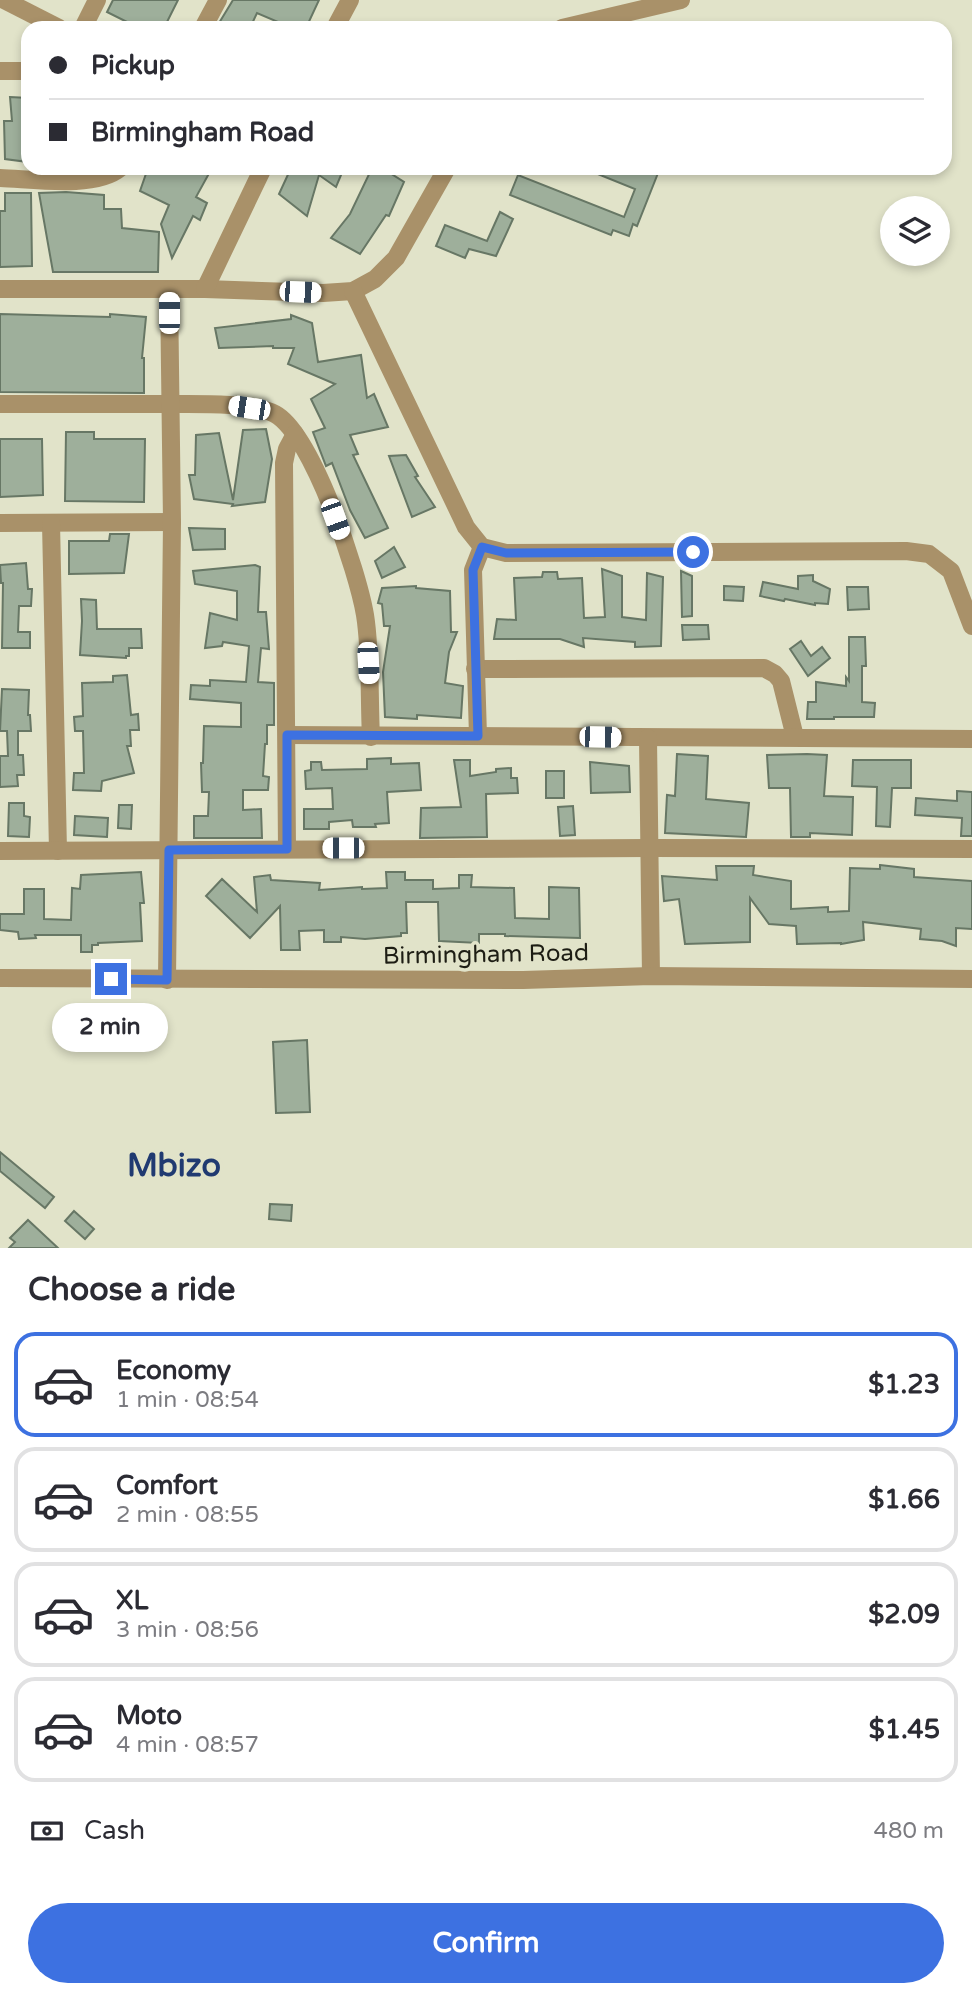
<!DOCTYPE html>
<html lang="en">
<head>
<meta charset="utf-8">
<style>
	body { margin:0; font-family:"Varela Round",sans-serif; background:#f7f7f7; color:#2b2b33; height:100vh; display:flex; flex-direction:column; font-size:26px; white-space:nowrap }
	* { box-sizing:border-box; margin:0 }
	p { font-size:23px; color:#7c7c81 }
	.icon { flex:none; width:38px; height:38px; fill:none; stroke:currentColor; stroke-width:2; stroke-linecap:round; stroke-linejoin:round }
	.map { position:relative; height:1248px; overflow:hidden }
	.side { display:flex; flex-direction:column; background:#fff; flex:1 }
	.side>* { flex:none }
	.banner { position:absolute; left:21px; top:21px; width:931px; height:154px; border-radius:21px; box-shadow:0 4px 10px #0003; display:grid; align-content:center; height:154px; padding:0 28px; background:#fff }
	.fabs { position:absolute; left:880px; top:196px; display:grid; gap:14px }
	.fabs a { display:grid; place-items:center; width:70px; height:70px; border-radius:50%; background:#fff; box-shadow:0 4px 10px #0003; font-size:35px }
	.end { position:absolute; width:32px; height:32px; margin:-16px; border:9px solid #3d71e1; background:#fff; box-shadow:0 0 0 4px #fff }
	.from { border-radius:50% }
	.bubble { position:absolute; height:49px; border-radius:24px; background:#fff; box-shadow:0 4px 10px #0003; font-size:23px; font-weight:800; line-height:49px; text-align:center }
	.car { position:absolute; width:21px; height:42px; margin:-21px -10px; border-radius:9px; box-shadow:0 0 5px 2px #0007; background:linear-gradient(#fff 24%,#345 0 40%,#fff 0 76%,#345 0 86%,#fff 0) }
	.banner b { display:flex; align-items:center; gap:24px; height:66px; font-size:26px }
	.banner b+b { border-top:2px solid #e1e1e2 }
	.banner i { width:18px; height:18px; background:#2b2b33 }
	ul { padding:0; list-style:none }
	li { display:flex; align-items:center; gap:21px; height:105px; margin:0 14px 10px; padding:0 14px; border:4px solid #e1e1e2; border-radius:21px }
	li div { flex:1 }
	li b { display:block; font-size:26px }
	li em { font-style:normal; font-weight:800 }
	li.current { border-color:#3d71e1 }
	li>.icon { width:63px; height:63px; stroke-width:1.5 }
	h2 { padding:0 28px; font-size:32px; line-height:84px }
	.pay { display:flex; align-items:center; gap:18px; height:77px; padding:0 28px; font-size:26px }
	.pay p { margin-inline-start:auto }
	.button { display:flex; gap:14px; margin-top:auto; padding:14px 28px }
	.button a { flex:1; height:80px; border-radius:42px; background:#3d71e1; color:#fff; font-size:28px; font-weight:800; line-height:80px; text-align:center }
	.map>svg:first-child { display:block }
	.building { fill:#9eaf9b; stroke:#677765; stroke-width:2 }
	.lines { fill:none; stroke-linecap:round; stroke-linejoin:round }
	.minor { stroke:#a99169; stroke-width:18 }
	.route { stroke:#3d71e1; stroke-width:9 }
	.labels { text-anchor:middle; stroke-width:7; stroke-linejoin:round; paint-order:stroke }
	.street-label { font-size:24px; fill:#1d1d14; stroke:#e1e3c9 }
	.district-label { font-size:32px; font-weight:bold; fill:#203a71; stroke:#e1e3c9 }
</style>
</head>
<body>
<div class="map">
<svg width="972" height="1248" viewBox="0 0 972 1248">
	<rect width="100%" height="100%" fill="#e1e3c9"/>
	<g class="building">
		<polygon points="113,0 178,0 164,28 139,28 107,12"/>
		<polygon points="233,0 319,0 306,28 292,28 257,13 250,28 216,28"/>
		<polygon points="10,97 28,98 28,162 5,159 4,121 12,121"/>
		<polygon points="148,168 212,168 196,197 207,203 200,220 193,216 172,258 161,224 169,205 140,191"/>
		<polygon points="291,168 344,168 336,187 319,175 307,216 279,194"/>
		<polygon points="372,168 382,168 404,182 389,216 386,215 360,254 331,238 350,214"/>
		<polygon points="583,168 634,168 642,171 644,168 660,168 637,226 633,224 629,236 613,230 611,235 510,195 518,175 624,217 635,189"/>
		<polygon points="66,192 104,195 104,209 121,209 122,228 159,232 158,272 53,272 39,193"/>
		<polygon points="5,193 31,193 32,266 0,267 0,211 5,211"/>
		<polygon points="500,212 513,219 496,256 469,249 465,258 436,246 445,225 487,241"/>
		<polygon points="0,314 110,317 110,314 146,317 142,358 144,358 144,393 0,392"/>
		<polygon points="291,315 312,323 318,362 361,355 367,398 374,394 388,427 350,435 358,454 353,455 388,528 365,538 350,510 332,463 326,466 313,432 325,428 311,399 335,384 288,364 294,348 273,348 273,346 219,348 215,328 291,319"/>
		<polygon points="266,429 272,459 265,502 232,506 233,504 194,499 189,475 195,475 196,435 219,433 233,500 243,430"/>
		<polygon points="66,432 94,432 94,439 145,439 144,502 65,501"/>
		<polygon points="0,439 42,439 43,495 0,497"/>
		<polygon points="406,455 418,476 415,477 435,507 412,517 389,456"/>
		<polygon points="189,528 225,529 225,549 193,550"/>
		<polygon points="110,534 129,534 124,573 69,574 69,541 109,541"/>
		<polygon points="394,547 405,567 382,578 375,561"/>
		<polygon points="26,563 28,589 32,589 31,606 19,606 18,632 30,632 30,648 2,648 3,583 1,583 0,565"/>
		<polygon points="255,565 260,567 258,612 266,612 269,649 261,648 258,682 274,683 274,725 267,725 267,744 265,744 263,776 269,777 268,790 243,790 243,810 261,809 262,838 194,838 194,816 208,816 209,792 202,792 201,763 203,763 204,726 241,727 241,703 190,699 191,685 210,686 210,680 246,682 249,646 223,642 222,646 205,648 210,613 237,620 237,591 195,584 193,571"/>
		<polygon points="602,569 622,576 622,617 646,620 647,573 663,577 661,646 635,647 635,642 583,638 584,647 560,639 494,639 497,619 516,620 514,578 542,577 543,572 557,572 558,579 582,578 584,618 605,617"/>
		<polygon points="681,571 692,576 692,616 682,617"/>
		<polygon points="813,575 813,581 830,589 828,604 815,603 815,605 785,599 784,601 760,596 763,582 798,589 798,576"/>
		<polygon points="416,586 416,588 450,591 451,632 457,632 449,652 445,683 463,686 461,718 417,715 417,719 385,717 383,672 390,626 384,626 382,604 378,603 382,588"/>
		<polygon points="724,586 744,587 743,601 724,600"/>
		<polygon points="847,587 868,587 869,609 848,610"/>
		<polygon points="81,599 96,600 97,629 141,629 142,648 129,648 129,656 126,656 126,658 80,655 82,621"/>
		<polygon points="682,625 708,625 709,639 683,640"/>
		<polygon points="849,637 865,637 866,666 862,666 862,702 875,703 874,717 834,717 834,719 807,719 808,702 816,702 816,682 846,686 846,677 849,681"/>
		<polygon points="801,641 811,656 822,647 830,658 808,676 790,649"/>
		<polygon points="127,675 131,715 138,714 139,730 130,730 131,746 127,746 134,773 102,781 101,791 73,790 74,773 84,773 83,731 75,731 74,717 83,716 82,683 113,682 113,676"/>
		<polygon points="2,689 29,690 28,715 30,715 31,731 18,731 18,755 23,755 24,775 17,775 18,786 0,787 0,756 8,756 7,731 0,731"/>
		<polygon points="677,754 708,756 706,799 749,803 746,837 665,833 667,795 675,796"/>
		<polygon points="807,754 827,755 824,796 853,797 852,835 810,833 810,837 791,837 790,788 769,788 767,755"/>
		<polygon points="391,758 391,764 419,763 421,790 387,792 389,823 375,824 376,827 353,827 352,820 329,822 329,829 304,829 304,809 333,809 332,788 306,789 305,771 311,770 311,762 321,762 322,770 367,769 367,759"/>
		<polygon points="454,760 470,760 470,776 496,772 496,769 511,768 511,778 517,778 518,793 486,794 487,837 420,838 421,808 461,807"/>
		<polygon points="853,760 911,760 911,788 892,788 890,827 876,826 877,787 852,786"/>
		<polygon points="590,762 629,766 630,792 591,793"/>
		<rect x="546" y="771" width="18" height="27"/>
		<polygon points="957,791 972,792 972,836 961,836 962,818 915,815 916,798 957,801"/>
		<polygon points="9,803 24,803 24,816 30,817 29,837 8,836"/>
		<polygon points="119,805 132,805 131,829 118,828"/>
		<polygon points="573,806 575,835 560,836 558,807"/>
		<polygon points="75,816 108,818 107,837 74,835"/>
		<polygon points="880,865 914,869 914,877 972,881 972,929 956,928 956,946 942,941 920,939 921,929 863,922 864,940 841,944 841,943 797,944 796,926 769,924 750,898 750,942 685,944 679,899 664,901 662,876 717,880 716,866 754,866 753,875 791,881 791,909 828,907 828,912 849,911 850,868 880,869"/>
		<polygon points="141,872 144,903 140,903 142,941 98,943 98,945 92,945 92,952 81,952 81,935 35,935 36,938 19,939 18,932 0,930 0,914 24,914 24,889 44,889 44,919 71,920 72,888 80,889 81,875"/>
		<polygon points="386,872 405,872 405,880 433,880 433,889 459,888 459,875 472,875 471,887 514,888 515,918 549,919 549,887 579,888 580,938 505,936 505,934 479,934 479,943 439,941 438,902 406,902 407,933 401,933 401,936 365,939 341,937 341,942 324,942 324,930 299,931 300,950 281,950 280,906 250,938 206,896 222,879 257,912 254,877 270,875 271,880 320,883 319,890 362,887 362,889 387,888"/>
		<polygon points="307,1040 310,1112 276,1113 273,1042"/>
		<polygon points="0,1152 54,1197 45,1208 0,1171"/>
		<polygon points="270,1204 292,1205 291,1221 269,1219"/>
		<polygon points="74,1211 94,1229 85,1239 65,1221"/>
		<polygon points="28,1220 58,1248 9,1248 15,1242 10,1238"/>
	</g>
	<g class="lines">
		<g class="minor">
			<polyline points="4,0 59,28"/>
			<polyline points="83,28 97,0"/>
			<polyline points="203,28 218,0"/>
			<polyline points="335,28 350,0"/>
			<polyline points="562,28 681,0"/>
			<polyline points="0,71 28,71"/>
			<path d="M0 178C32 179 95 189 120 168"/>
			<polyline points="0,289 205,289 323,293 353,291 375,279 396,258 447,168"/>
			<polyline points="205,289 263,168"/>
			<polyline points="353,291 466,527 482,547 506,553 906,551 929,554 951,571 972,626"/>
			<path d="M0 404C55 404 110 404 165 404 192 404 253 402 275 414 312 434 358 572 365 615 371 652 369 699 371 737"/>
			<polyline points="0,523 172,522"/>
			<polyline points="51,523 58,851"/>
			<polyline points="475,669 764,668 775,674 781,681 795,737"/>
			<polyline points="287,735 972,739"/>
			<polyline points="478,736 473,570 482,547"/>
			<polyline points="648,738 651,976"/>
			<polyline points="287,849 284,463 287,449 295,434"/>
			<polyline points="0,851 650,848 972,849"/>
			<polyline points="0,978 523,980 651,976 972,979"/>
			<polyline points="167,980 172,522 169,290"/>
		</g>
	</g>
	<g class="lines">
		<polyline class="route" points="111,979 167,980 169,850 287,849 287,735 478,736 473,570 482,547 506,553 693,552"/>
	</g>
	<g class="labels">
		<g class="street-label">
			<text transform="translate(486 954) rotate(-1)" y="8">Birmingham Road</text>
		</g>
		<g class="district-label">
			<text x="174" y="1176">Mbizo</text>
		</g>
	</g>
</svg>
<div class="fabs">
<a><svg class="icon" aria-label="layers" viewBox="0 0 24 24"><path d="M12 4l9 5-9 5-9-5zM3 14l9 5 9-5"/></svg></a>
</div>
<i class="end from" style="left:693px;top:552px"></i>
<i class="end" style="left:111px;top:979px"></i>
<div class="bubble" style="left:52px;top:1003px;width:116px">2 min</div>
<i class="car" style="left:300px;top:292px;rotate:92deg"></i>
<i class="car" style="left:169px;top:313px;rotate:0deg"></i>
<i class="car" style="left:249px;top:408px;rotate:279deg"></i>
<i class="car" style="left:335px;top:519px;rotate:160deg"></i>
<i class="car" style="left:368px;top:663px;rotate:177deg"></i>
<i class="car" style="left:600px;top:737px;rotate:91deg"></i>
<i class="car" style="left:343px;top:848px;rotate:270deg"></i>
<div class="banner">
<b><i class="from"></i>Pickup</b>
<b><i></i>Birmingham Road</b>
</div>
</div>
<section class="side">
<h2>Choose a ride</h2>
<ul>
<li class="current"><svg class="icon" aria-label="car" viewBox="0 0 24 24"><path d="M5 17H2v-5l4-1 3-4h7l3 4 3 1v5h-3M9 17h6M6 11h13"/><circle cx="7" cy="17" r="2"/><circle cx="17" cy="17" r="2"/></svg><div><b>Economy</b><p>1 min · 08:54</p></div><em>$1.23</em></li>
<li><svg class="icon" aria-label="car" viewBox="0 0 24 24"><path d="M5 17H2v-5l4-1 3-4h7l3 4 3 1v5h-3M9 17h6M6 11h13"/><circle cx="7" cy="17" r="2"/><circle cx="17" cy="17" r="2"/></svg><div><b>Comfort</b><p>2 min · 08:55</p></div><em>$1.66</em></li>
<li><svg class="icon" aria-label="car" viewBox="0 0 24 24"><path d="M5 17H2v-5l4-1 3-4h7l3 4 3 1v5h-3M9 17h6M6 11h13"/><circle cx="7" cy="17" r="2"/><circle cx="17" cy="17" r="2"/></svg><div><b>XL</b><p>3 min · 08:56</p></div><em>$2.09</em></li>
<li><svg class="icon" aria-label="car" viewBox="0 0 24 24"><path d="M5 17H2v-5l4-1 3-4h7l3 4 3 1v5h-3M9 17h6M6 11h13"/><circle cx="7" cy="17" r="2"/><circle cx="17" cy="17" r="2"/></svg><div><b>Moto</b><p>4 min · 08:57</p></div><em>$1.45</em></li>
</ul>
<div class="pay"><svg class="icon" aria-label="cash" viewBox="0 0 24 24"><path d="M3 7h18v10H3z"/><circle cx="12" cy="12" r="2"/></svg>Cash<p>480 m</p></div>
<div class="button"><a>Confirm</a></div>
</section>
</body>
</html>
